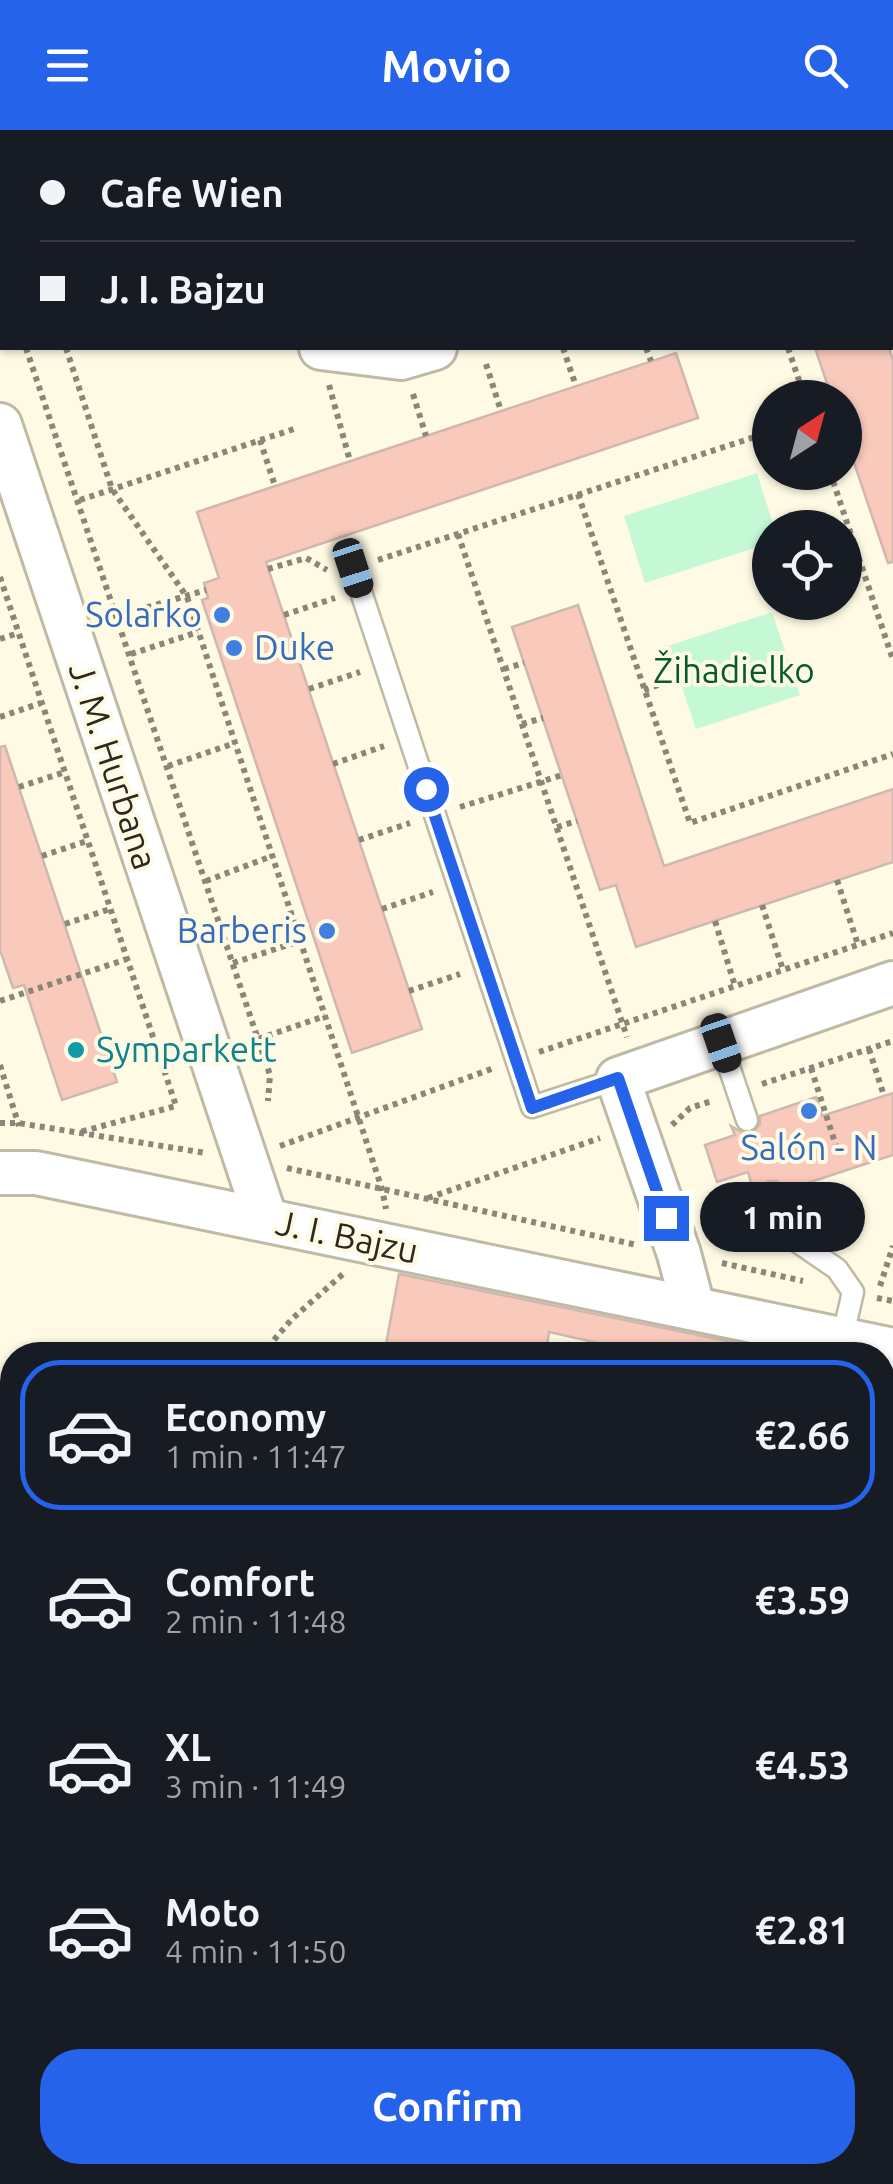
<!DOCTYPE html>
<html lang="en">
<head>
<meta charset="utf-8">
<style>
	body { margin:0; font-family:Ubuntu,sans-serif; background:#242831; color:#f1f3f6; height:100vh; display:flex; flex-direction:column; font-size:38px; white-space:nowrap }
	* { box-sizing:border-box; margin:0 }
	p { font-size:32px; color:#9ea1a6 }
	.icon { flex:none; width:55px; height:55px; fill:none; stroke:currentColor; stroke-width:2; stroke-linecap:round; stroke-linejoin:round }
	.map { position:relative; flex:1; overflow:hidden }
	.sheet { position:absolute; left:0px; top:1212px; width:895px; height:842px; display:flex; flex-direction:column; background:#171b24; border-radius:40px 40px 0 0; box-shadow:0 2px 8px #0004 }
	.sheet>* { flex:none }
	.guide { position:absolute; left:0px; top:0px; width:895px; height:220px; box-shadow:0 2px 8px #0004; display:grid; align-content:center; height:220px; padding:0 40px; background:#171b24 }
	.needle { width:65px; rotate:36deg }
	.fabs { position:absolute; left:752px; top:250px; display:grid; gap:20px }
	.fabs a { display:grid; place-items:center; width:110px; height:110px; border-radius:50%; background:#171b24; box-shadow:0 2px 8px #0004; font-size:50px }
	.end { position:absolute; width:45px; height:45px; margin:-22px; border:12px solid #2563eb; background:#fff; box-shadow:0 0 0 5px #fff }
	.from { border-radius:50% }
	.bubble { position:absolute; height:70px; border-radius:35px; background:#171b24; box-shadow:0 2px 8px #0004; font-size:32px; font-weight:600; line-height:70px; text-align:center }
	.car { position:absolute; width:30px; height:60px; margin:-30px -15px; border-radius:12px; box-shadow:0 0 8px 2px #0007; background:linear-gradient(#222 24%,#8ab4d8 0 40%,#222 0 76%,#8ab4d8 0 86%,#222 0) }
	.guide b { display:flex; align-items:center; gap:35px; height:95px; font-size:38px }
	.guide b+b { border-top:2px solid #363941 }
	.guide i { width:25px; height:25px; background:#f1f3f6 }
	ul { padding:18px 0 0; list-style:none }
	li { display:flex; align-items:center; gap:30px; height:150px; margin:0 20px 15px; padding:0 20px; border:5px solid transparent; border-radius:40px }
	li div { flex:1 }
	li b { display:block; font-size:38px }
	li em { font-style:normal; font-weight:600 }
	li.active { border-color:#2563eb }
	li>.icon { width:90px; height:90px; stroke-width:1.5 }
	.action { display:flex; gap:20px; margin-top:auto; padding:20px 40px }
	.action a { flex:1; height:115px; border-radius:40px; background:#2563eb; color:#fff; font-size:40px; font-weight:600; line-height:115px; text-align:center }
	header { display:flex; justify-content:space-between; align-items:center; height:130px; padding:0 40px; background:#2563eb; color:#fff; font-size:45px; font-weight:600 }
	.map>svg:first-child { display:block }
	.green { fill:#c5f9d5 }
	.building { fill:#f9cabb; stroke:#cfb8b0; stroke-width:2.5 }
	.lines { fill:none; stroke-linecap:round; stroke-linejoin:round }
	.lane-casing { stroke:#bebaa6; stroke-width:25 }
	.street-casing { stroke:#bebaa6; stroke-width:48 }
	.path { stroke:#8a8779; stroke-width:6; stroke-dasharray:5 5; stroke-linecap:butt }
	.lane { stroke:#fff; stroke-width:20 }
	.street { stroke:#fff; stroke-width:42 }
	.rail-casing { stroke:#797669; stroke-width:11 }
	.rail { stroke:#fefae4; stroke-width:8; stroke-dasharray:22; stroke-linecap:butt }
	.route { stroke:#2563eb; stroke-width:12 }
	.shop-dot { fill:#3f7fe0; stroke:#fefae4; stroke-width:4 }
	.culture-dot { fill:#0f9aa8; stroke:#fefae4; stroke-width:4 }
	.labels { text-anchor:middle; stroke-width:8; stroke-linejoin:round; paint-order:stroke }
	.shop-label { font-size:35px; fill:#366cbe; stroke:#fefae4; text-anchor:end }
	.park-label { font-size:35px; fill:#065a31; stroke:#fefae4 }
	.street-label { font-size:35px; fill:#2a2820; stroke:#fefae4 }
	.culture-label { font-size:35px; fill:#0d838f; stroke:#fefae4; text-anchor:start }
</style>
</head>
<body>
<header><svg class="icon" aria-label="menu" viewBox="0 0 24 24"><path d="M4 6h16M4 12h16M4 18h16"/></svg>Movio<svg class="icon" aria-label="search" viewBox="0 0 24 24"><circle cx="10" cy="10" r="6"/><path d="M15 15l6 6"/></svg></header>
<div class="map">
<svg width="893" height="2054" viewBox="0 0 893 2054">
	<rect width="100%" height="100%" fill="#fefae4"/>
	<g class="green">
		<polygon points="757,343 774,397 770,398 770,413 645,453 624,386"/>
		<polygon points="772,482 800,565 696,599 668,516"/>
	</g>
	<g class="building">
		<polygon points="815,218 889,218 893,230 893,432 888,433 845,306 845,268 832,268"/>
		<polygon points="676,223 698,288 266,432 422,899 352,923 202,470 208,468 204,453 219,448 197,382"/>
		<polygon points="578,475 664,736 893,659 893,732 636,817 616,755 600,760 512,497"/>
		<polygon points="5,616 117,952 62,970 24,855 13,858 0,820 0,617"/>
		<polygon points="893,963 893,1025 786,1060 777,1051 768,1051 762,1056 760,1069 756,1070 748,1042 717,1052 705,1015 735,1005 731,996 743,1003 752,1003 760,994 760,986 816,967 822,986"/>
		<polygon points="399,1144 756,1217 755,1225 652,1225 549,1202 546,1225 384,1225"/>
	</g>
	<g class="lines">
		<defs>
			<g id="lane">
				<polyline points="353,438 532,977 618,949"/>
				<polyline points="721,913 747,990"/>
				<polyline points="773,1064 786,1104 837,1139 853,1162 842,1209"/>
				<polyline points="0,1367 10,1389"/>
				<polyline points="882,1613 893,1615"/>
				<polyline points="882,1855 893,1857"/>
				<polyline points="882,1986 893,1941"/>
				<polyline points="866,2054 869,2042"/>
			</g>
			<g id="street">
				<polyline points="222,0 222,2"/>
				<polyline points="892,76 893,76"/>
				<polyline points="321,218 401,228 435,218"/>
				<polyline points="0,295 266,1090"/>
				<polyline points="0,1043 36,1043 893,1220"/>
				<polyline points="693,1177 679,1124 618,949 893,853"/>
				<polyline points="0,1904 12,1906"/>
				<polyline points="653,2042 709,2054"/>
			</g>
		</defs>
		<use href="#lane" class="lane-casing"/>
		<use href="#street" class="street-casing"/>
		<g class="path">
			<polyline points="269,0 270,2"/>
			<polyline points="470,0 471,2"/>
			<polyline points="680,0 683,2"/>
			<polyline points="162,2 169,0"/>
			<polyline points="515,2 517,0"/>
			<polyline points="777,2 779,0"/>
			<polyline points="892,23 893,22"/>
			<polyline points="0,33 2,40"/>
			<polyline points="0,47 2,46"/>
			<polyline points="0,134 2,133"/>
			<polyline points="0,143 2,150"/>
			<polyline points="26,218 270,945 268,971"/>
			<polyline points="66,218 112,359 187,467 382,1059 386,1079"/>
			<polyline points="563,218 576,256"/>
			<polyline points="646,218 651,231"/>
			<polyline points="788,218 805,268"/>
			<polyline points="486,234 501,281"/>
			<polyline points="329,255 350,331"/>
			<polyline points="413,264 426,306"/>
			<polyline points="260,310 275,356"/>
			<polyline points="830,342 893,530"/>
			<polyline points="578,364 690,693 893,624"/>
			<polyline points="80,370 294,299"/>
			<polyline points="458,404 627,907"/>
			<polyline points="378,430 770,302"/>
			<polyline points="268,439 306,428 327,440"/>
			<polyline points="0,447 176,976 80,1002"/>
			<polyline points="284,485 335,468"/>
			<polyline points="118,486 206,460"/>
			<polyline points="0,509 19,503"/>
			<polyline points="131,524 198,502"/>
			<polyline points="504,539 524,533"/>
			<polyline points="309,559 360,542"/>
			<polyline points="644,560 678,548"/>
			<polyline points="0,587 41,573"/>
			<polyline points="522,594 543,588"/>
			<polyline points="333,634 384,616"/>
			<polyline points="168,636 235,613"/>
			<polyline points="19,657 65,642"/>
			<polyline points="460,677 562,645"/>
			<polyline points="557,697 577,691"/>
			<polyline points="359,710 410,693"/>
			<polyline points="42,726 87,711"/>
			<polyline points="837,750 858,815"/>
			<polyline points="206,751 272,726"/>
			<polyline points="762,775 783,840"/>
			<polyline points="382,779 433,762"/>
			<polyline points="715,791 735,856"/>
			<polyline points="65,794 110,779"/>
			<polyline points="233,833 300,811"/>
			<polyline points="409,861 460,844"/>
			<polyline points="0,871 127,829"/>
			<polyline points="258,909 325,886"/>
			<polyline points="869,919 884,966"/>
			<polyline points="539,922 893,803"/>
			<polyline points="0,935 19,996"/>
			<polyline points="811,938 837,1019 833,1021"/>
			<polyline points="762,954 893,911"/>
			<polyline points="0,993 18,993 206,1023"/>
			<polyline points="672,995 690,978 712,971"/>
			<polyline points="280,1016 494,938"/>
			<polyline points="287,1038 637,1115"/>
			<polyline points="428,1068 600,1008"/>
			<polyline points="722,1133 803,1151"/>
			<polyline points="880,1156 893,1116"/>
			<polyline points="877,1168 893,1171"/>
			<polyline points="261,1225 292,1189 343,1144"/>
			<polyline points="0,1684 2,1679 12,1673"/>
		</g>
		<use href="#lane" class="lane"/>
		<use href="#street" class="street"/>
		<defs>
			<g id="rail">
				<polyline points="0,2007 12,2008"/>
				<polyline points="296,2042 359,2054"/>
			</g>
		</defs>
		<use href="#rail" class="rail-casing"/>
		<use href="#rail" class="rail"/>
	</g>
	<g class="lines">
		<polyline class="route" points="426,659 532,978 618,948 666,1088"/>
	</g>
	<g class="shop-dot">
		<circle cx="222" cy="485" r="10"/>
		<circle cx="234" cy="518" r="10"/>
		<circle cx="327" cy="801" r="10"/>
		<circle cx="809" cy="981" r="10"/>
	</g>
	<circle class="culture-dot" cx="76" cy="920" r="10"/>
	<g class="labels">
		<g class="shop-label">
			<text x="202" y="497">Solarko</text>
			<text x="254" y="530" text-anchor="start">Duke</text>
			<text x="307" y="813">Barberis</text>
			<text x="809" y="1030" text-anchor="middle">Salón - N</text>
		</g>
		<g class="park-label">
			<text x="734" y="553">Žihadielko</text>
		</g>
		<g class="street-label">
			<text transform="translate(113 636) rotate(72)" y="12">J. M. Hurbana</text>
			<text transform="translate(347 1107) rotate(12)" y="12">J. I. Bajzu</text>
		</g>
		<g class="culture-label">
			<text x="96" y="932">Symparkett</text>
		</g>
	</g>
</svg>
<div class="fabs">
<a><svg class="needle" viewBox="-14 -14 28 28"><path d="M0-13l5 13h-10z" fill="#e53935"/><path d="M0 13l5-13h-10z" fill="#9ea1a6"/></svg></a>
<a><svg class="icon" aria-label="locate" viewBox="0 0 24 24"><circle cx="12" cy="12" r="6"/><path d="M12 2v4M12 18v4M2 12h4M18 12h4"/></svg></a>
</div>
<i class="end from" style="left:426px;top:659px"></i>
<i class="end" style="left:666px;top:1088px"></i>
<div class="bubble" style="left:700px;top:1052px;width:165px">1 min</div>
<i class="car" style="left:353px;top:438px;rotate:162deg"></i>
<i class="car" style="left:721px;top:913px;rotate:161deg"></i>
<div class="guide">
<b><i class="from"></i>Cafe Wien</b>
<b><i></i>J. I. Bajzu</b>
</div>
<section class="sheet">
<ul>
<li class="active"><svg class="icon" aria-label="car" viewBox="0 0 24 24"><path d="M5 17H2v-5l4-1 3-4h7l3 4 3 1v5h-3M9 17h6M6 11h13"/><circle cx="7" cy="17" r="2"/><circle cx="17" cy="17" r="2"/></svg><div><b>Economy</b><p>1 min · 11:47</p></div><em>€2.66</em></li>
<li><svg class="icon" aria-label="car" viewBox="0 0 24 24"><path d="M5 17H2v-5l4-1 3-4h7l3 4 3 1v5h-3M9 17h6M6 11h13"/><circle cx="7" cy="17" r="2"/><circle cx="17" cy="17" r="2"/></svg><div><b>Comfort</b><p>2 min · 11:48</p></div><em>€3.59</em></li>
<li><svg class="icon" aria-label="car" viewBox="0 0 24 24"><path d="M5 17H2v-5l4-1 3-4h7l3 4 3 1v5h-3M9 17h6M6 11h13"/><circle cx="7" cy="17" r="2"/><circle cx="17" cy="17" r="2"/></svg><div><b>XL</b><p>3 min · 11:49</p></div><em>€4.53</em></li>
<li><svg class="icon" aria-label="car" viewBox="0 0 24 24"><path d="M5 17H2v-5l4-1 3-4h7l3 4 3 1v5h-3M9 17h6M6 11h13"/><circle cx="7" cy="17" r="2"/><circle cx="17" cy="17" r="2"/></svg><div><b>Moto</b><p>4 min · 11:50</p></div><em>€2.81</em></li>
</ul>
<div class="action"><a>Confirm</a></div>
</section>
</div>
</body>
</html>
